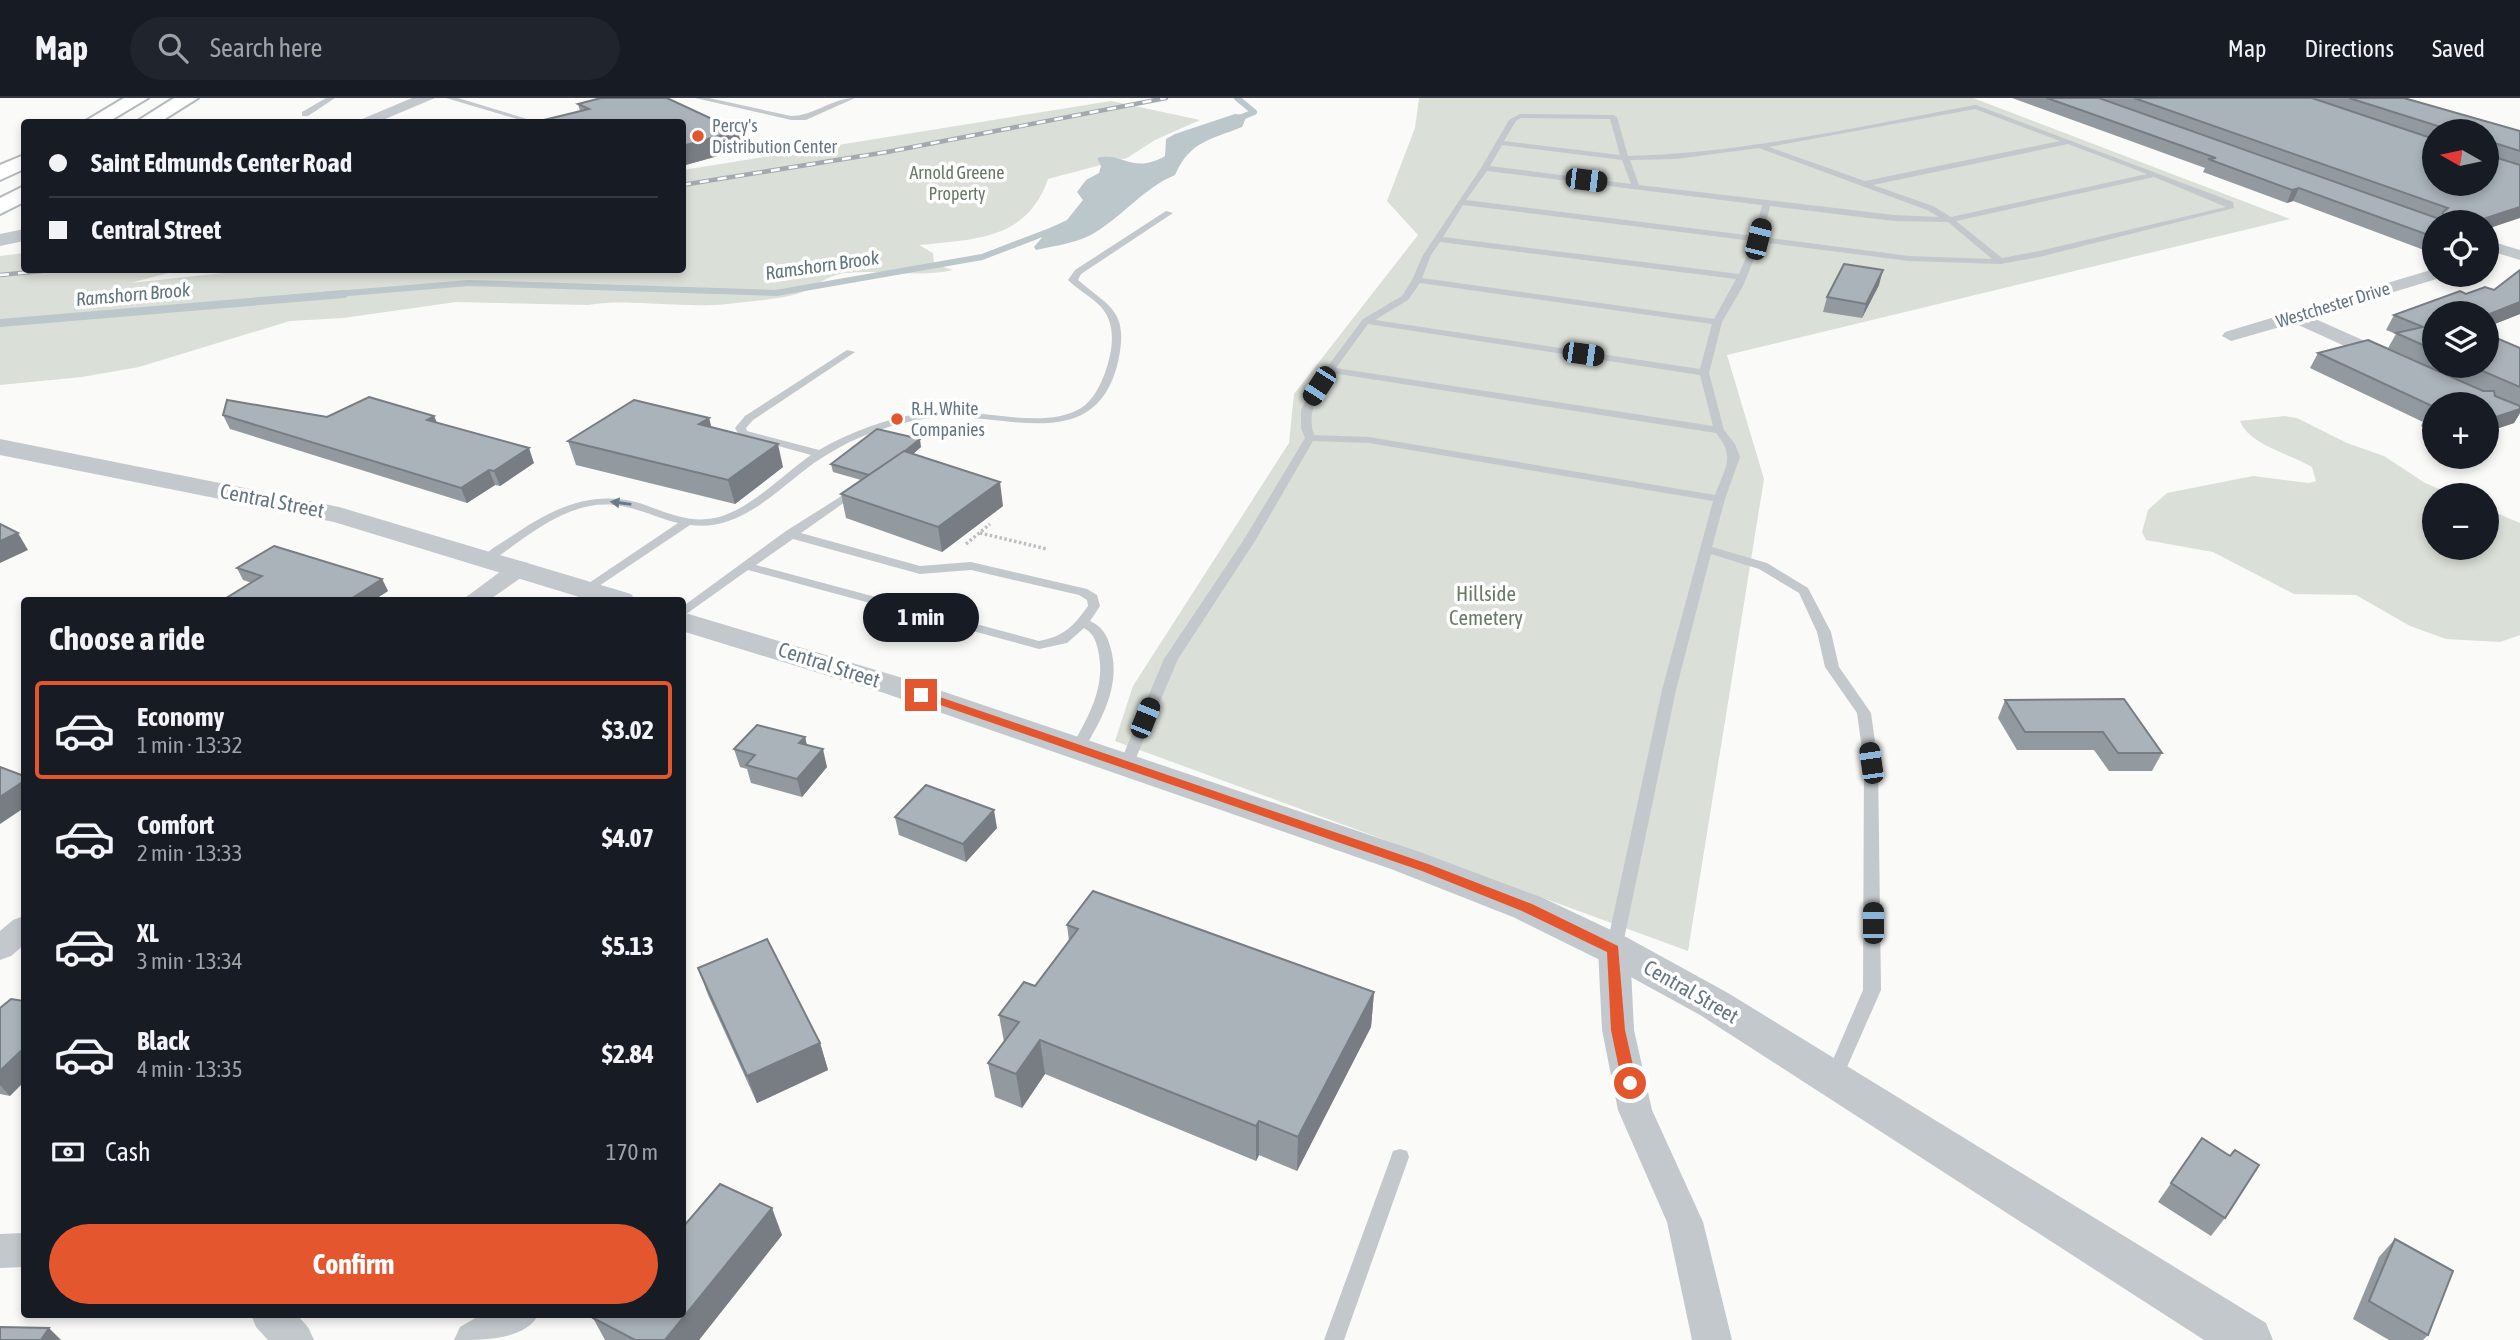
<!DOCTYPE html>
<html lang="en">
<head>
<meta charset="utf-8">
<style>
	body { margin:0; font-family:"Asap Condensed",sans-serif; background:#20242c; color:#f1f3f6; height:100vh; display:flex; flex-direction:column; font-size:26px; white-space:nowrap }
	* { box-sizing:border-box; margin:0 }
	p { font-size:23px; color:#9ea1a6 }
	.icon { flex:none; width:38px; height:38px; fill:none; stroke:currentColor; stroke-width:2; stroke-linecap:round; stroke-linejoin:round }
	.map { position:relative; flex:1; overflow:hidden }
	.panel { position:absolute; left:21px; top:499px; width:665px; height:721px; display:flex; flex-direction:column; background:#171b24; border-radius:7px; box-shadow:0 4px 10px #0003 }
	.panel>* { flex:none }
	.banner { position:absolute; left:21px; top:21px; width:665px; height:154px; border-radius:7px; box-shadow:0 4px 10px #0003; display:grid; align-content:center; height:154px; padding:0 28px; background:#171b24 }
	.needle { width:46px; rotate:279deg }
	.buttons { position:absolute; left:2422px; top:21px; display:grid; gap:14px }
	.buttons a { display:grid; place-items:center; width:77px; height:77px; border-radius:50%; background:#171b24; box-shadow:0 4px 10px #0003; font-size:35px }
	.end { position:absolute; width:32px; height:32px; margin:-16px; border:9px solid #e4572e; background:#fff; box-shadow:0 0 0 4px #fff }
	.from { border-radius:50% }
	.bubble { position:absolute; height:49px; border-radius:24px; background:#171b24; box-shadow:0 4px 10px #0003; font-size:23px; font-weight:700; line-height:49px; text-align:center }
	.car { position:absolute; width:21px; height:42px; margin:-21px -10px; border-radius:9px; box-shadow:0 0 5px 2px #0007; background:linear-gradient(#222 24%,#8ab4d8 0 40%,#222 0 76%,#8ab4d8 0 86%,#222 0) }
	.banner b { display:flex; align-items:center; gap:24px; height:66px; font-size:26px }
	.banner b+b { border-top:2px solid #363941 }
	.banner i { width:18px; height:18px; background:#f1f3f6 }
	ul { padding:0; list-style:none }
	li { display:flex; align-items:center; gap:21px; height:98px; margin:0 14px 10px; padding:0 14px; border:4px solid transparent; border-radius:7px }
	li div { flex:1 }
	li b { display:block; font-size:26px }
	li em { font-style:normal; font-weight:700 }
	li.current { border-color:#e4572e }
	li>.icon { width:63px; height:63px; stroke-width:1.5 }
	h2 { padding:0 28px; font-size:32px; line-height:84px }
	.pay { display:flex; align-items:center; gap:18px; height:77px; padding:0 28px; font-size:26px }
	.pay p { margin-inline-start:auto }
	.cta { display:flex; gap:14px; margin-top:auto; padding:14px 28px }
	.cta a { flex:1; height:80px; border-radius:42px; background:#e4572e; color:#fff; font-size:28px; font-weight:700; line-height:80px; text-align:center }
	header { display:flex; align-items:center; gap:42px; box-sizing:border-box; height:98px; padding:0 35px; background:#171b24; border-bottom:2px solid #363941 }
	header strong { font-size:33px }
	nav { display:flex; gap:38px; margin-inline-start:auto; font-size:24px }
	.search { width:490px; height:63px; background:#20242c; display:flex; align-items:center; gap:18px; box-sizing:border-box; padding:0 24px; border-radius:38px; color:#9ea1a6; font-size:26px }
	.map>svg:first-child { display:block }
	.green { fill:#dadfd7 }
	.water { fill:#bbc7cb }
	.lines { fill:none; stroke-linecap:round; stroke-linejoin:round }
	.stream-far1 { stroke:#bbc7cb; stroke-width:6 }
	.stream { stroke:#bbc7cb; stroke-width:8 }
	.motorway-casing { stroke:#b4b9bd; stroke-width:4 }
	.path { stroke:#bbbfc2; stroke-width:3.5; stroke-dasharray:2.5 2.5; stroke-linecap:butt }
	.service { fill:#c3c8cc; fill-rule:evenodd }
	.minor { fill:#c3c8cc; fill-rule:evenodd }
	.tertiary { fill:#c3c8cc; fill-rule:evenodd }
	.motorway { fill:#fff; fill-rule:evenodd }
	.rail-casing { stroke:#a2aab0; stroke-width:4.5 }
	.rail { stroke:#fff; stroke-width:2.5; stroke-dasharray:9; stroke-linecap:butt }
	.wall { fill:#929a9f; fill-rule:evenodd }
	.shaded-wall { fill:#777d82 }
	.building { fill:#aab3b9; stroke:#777d82; stroke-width:2 }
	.oneway { fill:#6a7a87 }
	.route { fill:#e4572e }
	.poi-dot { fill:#e4572e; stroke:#fff; stroke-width:2.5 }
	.labels { text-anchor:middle; stroke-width:7; stroke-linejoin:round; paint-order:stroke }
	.far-poi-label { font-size:18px; fill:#657683; stroke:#fff; text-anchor:start }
	.far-park-label { font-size:18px; fill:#687a64; stroke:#fff }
	.far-street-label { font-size:18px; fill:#657683; stroke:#fff }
	.far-water-label { font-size:19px; font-style:italic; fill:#60757c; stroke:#fff }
	.street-label { font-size:21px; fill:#657683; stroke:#fff }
	.park-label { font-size:21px; fill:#687a64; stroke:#fff }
</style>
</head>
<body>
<header>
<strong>Map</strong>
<div class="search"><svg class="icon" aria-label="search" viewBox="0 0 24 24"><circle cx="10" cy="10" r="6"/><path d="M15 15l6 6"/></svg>Search here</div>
<nav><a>Map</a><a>Directions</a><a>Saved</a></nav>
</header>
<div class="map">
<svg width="2520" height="1242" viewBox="0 0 2520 1242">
	<rect width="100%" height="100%" fill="#fafaf8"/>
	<g class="green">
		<polygon points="1419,0 1973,0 2290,121 1727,257 1764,381 1688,853 1115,643 1133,588 1289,345 1294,296 1418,137 1387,103 1415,30"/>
		<path d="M1111 3 1200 22 1155 42 1127 60 1048 81C1027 142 975 141 919 147L933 155 934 166 953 172C917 180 882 171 846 175 826 177 814 190 797 196 775 202 750 203 727 206 681 211 634 200 588 207L456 204 343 220 290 223 139 269 82 279 0 287V158L24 155V172H180L130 185 252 172H682L683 72Z"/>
		<path d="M2285 318 2297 320 2347 345 2384 358 2425 385 2454 397H2434V450H2487V411L2520 425V537L2500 544 2446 541 2410 528 2356 497 2294 496 2213 454 2146 442 2142 434 2148 412 2167 395 2253 378 2309 385 2316 383 2312 369C2291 356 2249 347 2240 323Z"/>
	</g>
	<path class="water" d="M1235 16 1247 17 1242 29C1210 42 1190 43 1175 77 1146 89 1125 115 1099 132 1080 145 1058 147 1036 152L1034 149 1050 130 1067 122 1083 102 1077 94 1086 82 1099 75 1101 68 1097 60C1122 53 1133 77 1165 58L1166 41 1175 36Z"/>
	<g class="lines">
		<g class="stream-far1">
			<polyline points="1235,22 1254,14 1237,0"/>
			<polyline points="324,197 469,185 776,195 982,159 1058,130"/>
		</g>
		<polyline class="stream" points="0,225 344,196"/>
		<defs>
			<g id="motorway">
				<polygon points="124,0 148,0 108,24 84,24"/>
				<polygon points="174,0 198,0 160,24 136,24"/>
				<polygon points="24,57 24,71 0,82 0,67"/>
				<polygon points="24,88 24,104 0,116 0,100"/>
			</g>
		</defs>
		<use href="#motorway" class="motorway-casing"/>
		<g class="path">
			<polyline points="980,435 1047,451"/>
			<polyline points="966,446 990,426"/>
		</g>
		<g class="service">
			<polygon points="326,0 335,0 308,18 302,18 302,14"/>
			<polygon points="446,0 458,0 537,24 527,24"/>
			<path d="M695 0H709L791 18C814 18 832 0 855 0L806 22H791Z"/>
			<path d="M1976 7 2233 104 2234 110 2039 159 2000 166 1909 163 1761 144 1743 188 1722 224 1709 275 1724 332 1735 346 1740 359 1725 401 1712 449 1767 465 1808 490 1831 534 1839 569 1871 615 1878 665 1881 892 1840 985 1834 987 1828 985 1825 980 1863 892 1864 665 1857 615 1825 569 1817 534 1799 495 1759 471 1711 456 1676 592 1622 851 1620 855 1614 857 1608 855 1606 851 1662 592 1713 403 1369 345 1313 343 1255 443 1178 561 1133 667 1131 670H1121L1119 667 1164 561 1243 443 1305 340 1301 330V312L1313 288 1363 221 1402 198 1412 182 1423 157 1481 70 1509 22 1520 16 1613 17 1617 19 1628 58C1745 55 1861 28 1976 7ZM1975 11 2060 43 1865 83 1769 49ZM1521 20 1610 21 1620 57 1504 43 1516 23ZM2068 46 2147 76 1951 119 1933 108 1873 87ZM1502 47 1622 62 1631 86 1490 68ZM1759 50 1927 112 1939 119 1894 117 1639 87 1630 62 1676 61ZM1487 73 1762 107 1754 138 1466 102ZM2154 79 2226 109 2039 153 2002 160 1956 123ZM1463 107 1753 143 1739 176 1443 139ZM1770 108 1894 123 1948 124 1992 161 1909 158 1763 139ZM1440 144 1736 181 1714 221 1422 180 1431 157ZM1420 185 1712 226 1700 271 1375 222 1408 202ZM1368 226 1700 277 1713 328 1336 270ZM1332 275 1716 335C1736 360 1725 369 1715 397L1369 339 1314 337C1306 313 1319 295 1332 275Z"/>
			<path d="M1166 113 1173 115 1081 176 1078 182C1111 210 1129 213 1118 264 1097 354 1013 318 948 319 919 319 888 328 861 339 844 346 829 355 814 365 777 392 740 434 690 427L587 496 581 492 583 489 678 425C657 420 636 409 614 407 568 402 528 438 492 463H484L482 460C490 451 502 445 512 438 550 412 589 392 636 404 659 411 683 424 708 421 744 418 782 377 811 357L739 337 735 330 745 318 847 252 855 254 753 322 746 330 747 333 819 352C852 333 890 319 929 314 975 308 1041 334 1081 310 1094 302 1100 287 1105 275 1113 252 1118 223 1097 205 1088 197 1077 191 1068 182L1075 172Z"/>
			<path d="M851 392 855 393V397L801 435 920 468 971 464 1087 491 1097 497 1100 508 1090 523C1101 528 1107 536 1110 548 1122 586 1102 621 1083 653L1078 655 1071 650C1087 621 1105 592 1099 557 1097 546 1095 536 1084 530L1067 545 1039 551 748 472 682 519V509L786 433ZM793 441 920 476 971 472 1079 497 1087 502 1088 508C1073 529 1064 538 1039 543L756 467Z"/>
			<polygon points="1400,1051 1407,1053 1409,1059 1344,1242 1324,1242 1391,1059 1393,1053"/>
		</g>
		<g class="minor">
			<polygon points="2487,142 2520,152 2520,162 2487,152"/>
			<polygon points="2434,171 2434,177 2442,177 2440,180 2311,219 2394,256 2396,260 2394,264 2380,264 2294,225 2231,243 2222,238 2225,234"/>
			<polygon points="520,463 528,465 532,470 528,475 489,502 462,502 512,465"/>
			<polygon points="24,818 24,847 11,858 0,862 0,833 13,822"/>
			<polygon points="1614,839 1625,843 1630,851 1634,932 1652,1012 1703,1124 1732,1242 1692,1242 1667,1124 1618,1012 1602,932 1598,851 1603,843"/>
			<polygon points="24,1135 24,1169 0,1170 0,1136"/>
			<polygon points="251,1216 296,1216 308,1229 314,1242 268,1242 256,1229"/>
			<path d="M482 1216H539C525 1242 485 1242 454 1242L460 1229Z"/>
		</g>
		<g class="tertiary">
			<polygon points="412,0 435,0 378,24 355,24"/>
			<polygon points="24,131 24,143 0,148 0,136"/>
			<polygon points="0,341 339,409 631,496 635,502 589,502 334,424 0,357"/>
			<polygon points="682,514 906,581 1417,753 1541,799 1628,840 1728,895 2266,1225 2273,1242 2204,1242 1700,917 1600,862 1513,819 1391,771 884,595 682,533"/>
		</g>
		<use href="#motorway" class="motorway"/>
		<defs>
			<g id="rail">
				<polyline points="682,87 887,54 1166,0"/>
				<polyline points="0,177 52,172"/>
			</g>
		</defs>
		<use href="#rail" class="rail-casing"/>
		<use href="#rail" class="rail"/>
	</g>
	<g class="wall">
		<path d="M2012 0H2404L2520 33V120L2434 124V148L2424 152 2293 103 2287 105 2203 74 2205 70ZM2434 33H2487L2434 86Z"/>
		<polygon points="578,6 738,33 743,51 682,68 682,24 540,24 540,23 580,13"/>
		<polygon points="2520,172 2520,216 2487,229 2434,215 2434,268 2487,268 2520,250 2520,315 2514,325 2487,334 2487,306 2434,306 2434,334 2421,328 2423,324 2310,270 2318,255 2473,288 2388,250 2396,236 2386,232 2394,217 2494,192"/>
		<polygon points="1879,187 1862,220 1823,214 1827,199"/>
		<polygon points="223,317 327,319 434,318 437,325 534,365 500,388 495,387 467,405 230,331"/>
		<polygon points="709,320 711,329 783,369 735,406 576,367 568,343"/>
		<polygon points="921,349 913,356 1003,408 942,454 846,420 841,396 861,382 833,374 831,366"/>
		<polygon points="237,470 382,481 388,493 374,502 223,502 252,485 243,482"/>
		<polygon points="2124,601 2162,655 2152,673 2109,673 2094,652 2017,652 1998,620 2005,602"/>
		<polygon points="805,639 807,647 827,669 802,699 751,685 747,671 740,669 734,651"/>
		<polygon points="895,719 997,730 966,764 899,737"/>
		<polygon points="1067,827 1374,894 1371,929 1297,1073 1259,1057 1256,1063 1045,976 1022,1010 995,999 988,965 1004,944 999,917 1035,888 1069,843"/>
		<polygon points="698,870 820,945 828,972 757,1005 708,897"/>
		<polygon points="0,910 10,998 0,996"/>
		<polygon points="2202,1040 2225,1120 2211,1138 2158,1104"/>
		<polygon points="782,1137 699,1242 605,1242 593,1220"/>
		<polygon points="2395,1141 2428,1237 2423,1242 2389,1242 2353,1221 2379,1159"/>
	</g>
	<g class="shaded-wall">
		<polygon points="738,33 743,51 682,68 682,48"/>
		<polygon points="2299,90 2293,103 2287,105 2292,92"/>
		<polygon points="2520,109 2520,120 2487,131 2487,124 2474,124"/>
		<polygon points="2434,137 2434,148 2424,152 2431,138"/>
		<polygon points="1883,172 1879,187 1862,220 1866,206"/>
		<polygon points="2520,204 2520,216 2487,229 2487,217"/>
		<polygon points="2520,311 2520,315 2514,325 2487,334 2487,322"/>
		<polygon points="434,318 440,333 427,322"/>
		<polygon points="709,320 715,343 699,326"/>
		<polygon points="920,341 921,349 877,387 875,378"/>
		<polygon points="778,346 783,369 735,406 728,382"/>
		<polygon points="529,350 534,365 500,388 494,373"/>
		<polygon points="489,372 495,387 467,405 461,390"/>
		<polygon points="1000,384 1003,408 942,454 938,429"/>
		<polygon points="18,435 28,452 0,465 0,443"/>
		<polygon points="382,481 388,493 374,502 351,502 351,501"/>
		<polygon points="805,639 809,658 799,645"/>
		<polygon points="823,651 827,669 802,699 797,681"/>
		<polygon points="24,683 24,710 0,726 0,699"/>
		<polygon points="994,712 997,730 966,764 963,746"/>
		<polygon points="1374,894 1371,929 1297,1073 1298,1039"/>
		<polygon points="1040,942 1045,976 1022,1010 1016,976"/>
		<polygon points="820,945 828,972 757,1005 747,978"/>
		<polygon points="24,950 24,984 10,998 0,987 0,973"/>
		<polygon points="1259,1023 1259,1057 1256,1063 1256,1028"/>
		<polygon points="772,1110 782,1137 699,1242 665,1242"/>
		<polygon points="49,1230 61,1242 41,1242"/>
	</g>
	<g class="building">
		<polygon points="601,0 667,0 738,33 682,48 682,24 543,24 540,23 589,11 578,6"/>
		<polygon points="2047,0 2099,0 2442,122 2443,114 2448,110 2134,0 2312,0 2434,41 2434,86 2487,86 2487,33 2442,33 2441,29 2349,0 2404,0 2520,33 2520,53 2494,45 2491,48 2491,58 2520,67 2520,109 2474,124 2434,124 2434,137 2431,138 2299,90 2292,92 2208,61 2216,60"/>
		<polygon points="1844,166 1883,172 1866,206 1827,199"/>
		<polygon points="2520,172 2520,204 2487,217 2487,215 2434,215 2434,252 2396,235 2423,229 2394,217 2460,193 2466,196 2485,189 2494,192"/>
		<polygon points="2487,236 2520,250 2520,289 2471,268 2487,268"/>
		<polygon points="2368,242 2483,293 2494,293 2495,298 2520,308 2520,311 2487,322 2487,306 2434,306 2434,309 2318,255"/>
		<polygon points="369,299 434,318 427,322 529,350 494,373 489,372 461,390 223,317 227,302 327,319"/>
		<polygon points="634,302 709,320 699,326 778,346 728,382 568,343"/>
		<polygon points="877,331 920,341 905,353 869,377 831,366"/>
		<polygon points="904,353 1000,384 938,429 841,396"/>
		<polygon points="0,426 18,435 0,443"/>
		<polygon points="274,448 382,481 351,501 354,502 223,502 262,478 237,470"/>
		<polygon points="2124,601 2162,655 2118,655 2103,634 2025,634 2005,602"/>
		<polygon points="757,627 805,639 799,645 823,651 797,681 746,667 755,657 734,651"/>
		<polygon points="0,669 24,678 24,683 0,699"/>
		<polygon points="926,687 994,712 963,746 895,719"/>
		<polygon points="1093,793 1374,894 1298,1039 1259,1023 1256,1028 1040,942 1016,976 988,965 1019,924 999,917 1024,884 1035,888 1078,831 1067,827"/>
		<polygon points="767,841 820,945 747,978 698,870"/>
		<polygon points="11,901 24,903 24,950 0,973 0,910"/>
		<polygon points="2202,1040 2230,1058 2235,1052 2259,1067 2225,1120 2171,1085"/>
		<polygon points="720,1086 772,1110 665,1242 635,1242 593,1220 595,1216 682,1216 682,1130"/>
		<polygon points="2395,1141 2453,1173 2428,1237 2369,1203"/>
		<polygon points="0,1229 49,1230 41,1242 0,1242"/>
	</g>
	<defs><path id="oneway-solid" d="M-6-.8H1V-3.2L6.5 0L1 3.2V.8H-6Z" transform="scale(1.75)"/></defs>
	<use class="oneway" href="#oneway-solid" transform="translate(621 405) rotate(-172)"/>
	<polygon class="route" points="917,594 925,594 1431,767 1532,806 1618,848 1625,932 1637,985 1635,990 1624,990 1622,985 1611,932 1607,854 1522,813 1422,773 917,599"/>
	<g class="poi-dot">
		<circle cx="698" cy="38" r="7"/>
		<circle cx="897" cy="321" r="7"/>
	</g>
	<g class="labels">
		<g class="far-poi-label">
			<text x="712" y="34">Percy's<tspan x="712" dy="21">Distribution Center</tspan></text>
			<text x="911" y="317">R.H. White<tspan x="911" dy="21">Companies</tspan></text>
		</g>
		<g class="far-park-label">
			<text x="957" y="81">Arnold Greene<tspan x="957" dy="21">Property</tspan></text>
		</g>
		<g class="far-street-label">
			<text transform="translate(2333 207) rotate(-17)" y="6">Westchester Drive</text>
		</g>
		<g class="far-water-label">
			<text transform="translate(822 167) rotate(-8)" y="7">Ramshorn Brook</text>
			<text transform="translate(133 196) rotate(-5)" y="7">Ramshorn Brook</text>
		</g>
		<g class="street-label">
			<text transform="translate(272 403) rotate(11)" y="7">Central Street</text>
			<text transform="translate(829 567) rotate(18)" y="7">Central Street</text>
			<text transform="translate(1691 894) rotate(30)" y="7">Central Street</text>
		</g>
		<g class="park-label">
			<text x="1486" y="503">Hillside<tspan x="1486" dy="24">Cemetery</tspan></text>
		</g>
	</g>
</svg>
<div class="buttons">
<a><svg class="needle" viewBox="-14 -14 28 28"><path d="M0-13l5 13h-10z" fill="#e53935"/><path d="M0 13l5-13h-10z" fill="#9ea1a6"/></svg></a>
<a><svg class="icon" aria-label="locate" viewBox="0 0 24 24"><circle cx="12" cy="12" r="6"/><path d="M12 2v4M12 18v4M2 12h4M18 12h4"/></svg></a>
<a><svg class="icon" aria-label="layers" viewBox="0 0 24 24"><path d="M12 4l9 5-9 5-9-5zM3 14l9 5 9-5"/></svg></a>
<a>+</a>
<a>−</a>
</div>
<i class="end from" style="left:1630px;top:985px"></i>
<i class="end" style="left:921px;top:597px"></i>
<div class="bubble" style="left:863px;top:495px;width:116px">1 min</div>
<i class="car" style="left:1586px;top:82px;rotate:97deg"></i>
<i class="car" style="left:1758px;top:141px;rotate:14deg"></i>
<i class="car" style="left:1583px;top:256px;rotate:98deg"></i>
<i class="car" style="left:1319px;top:288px;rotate:213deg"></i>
<i class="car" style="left:1145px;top:620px;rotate:22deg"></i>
<i class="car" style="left:1871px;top:665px;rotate:352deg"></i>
<i class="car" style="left:1873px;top:825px;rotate:0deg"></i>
<div class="banner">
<b><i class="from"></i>Saint Edmunds Center Road</b>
<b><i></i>Central Street</b>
</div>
<section class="panel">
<h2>Choose a ride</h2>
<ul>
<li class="current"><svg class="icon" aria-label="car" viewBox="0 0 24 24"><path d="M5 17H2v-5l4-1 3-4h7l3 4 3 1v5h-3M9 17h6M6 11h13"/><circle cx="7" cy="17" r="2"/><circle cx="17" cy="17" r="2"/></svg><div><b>Economy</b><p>1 min · 13:32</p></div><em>$3.02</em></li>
<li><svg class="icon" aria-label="car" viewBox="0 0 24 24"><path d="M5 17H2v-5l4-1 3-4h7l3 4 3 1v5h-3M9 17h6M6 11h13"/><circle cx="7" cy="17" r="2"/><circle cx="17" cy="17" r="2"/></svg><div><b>Comfort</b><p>2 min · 13:33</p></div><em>$4.07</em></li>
<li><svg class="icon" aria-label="car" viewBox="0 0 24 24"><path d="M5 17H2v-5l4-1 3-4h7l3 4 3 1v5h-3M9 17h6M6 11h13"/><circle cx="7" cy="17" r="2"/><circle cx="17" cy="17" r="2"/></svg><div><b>XL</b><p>3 min · 13:34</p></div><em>$5.13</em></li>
<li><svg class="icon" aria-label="car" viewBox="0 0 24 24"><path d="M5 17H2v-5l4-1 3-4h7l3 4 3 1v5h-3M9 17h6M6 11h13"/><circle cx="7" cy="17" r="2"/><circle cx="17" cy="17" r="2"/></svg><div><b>Black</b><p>4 min · 13:35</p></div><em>$2.84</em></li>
</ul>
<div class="pay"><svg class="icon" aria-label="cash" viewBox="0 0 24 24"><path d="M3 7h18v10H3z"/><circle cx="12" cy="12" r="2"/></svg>Cash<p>170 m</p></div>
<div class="cta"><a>Confirm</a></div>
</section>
</div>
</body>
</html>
